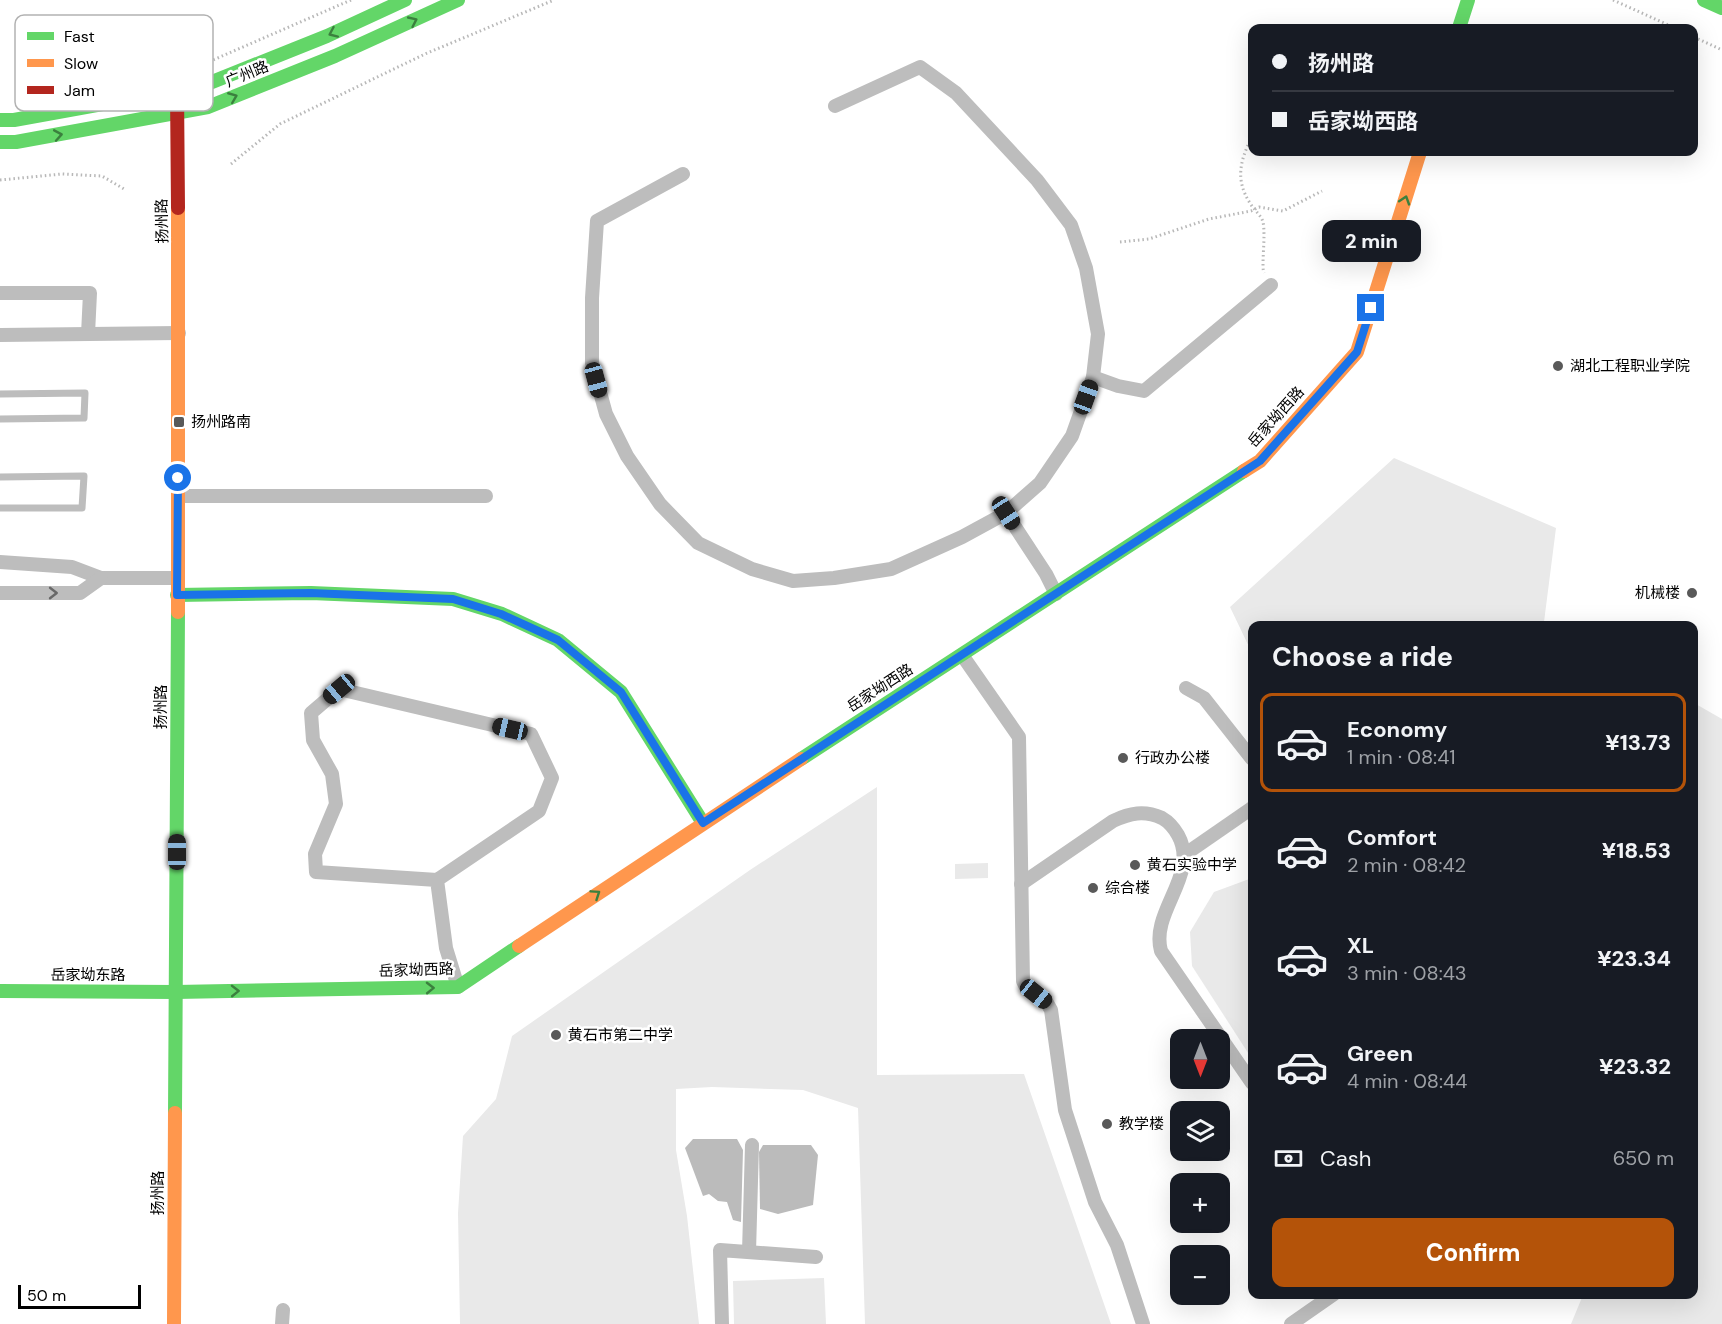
<!DOCTYPE html>
<html lang="en">
<head>
<meta charset="utf-8">
<style>
	body { margin:0; font-family:"DM Sans","Noto Sans SC",sans-serif; background:#242831; color:#f1f3f6; height:100vh; display:flex; flex-direction:column; font-size:22px; white-space:nowrap }
	* { box-sizing:border-box; margin:0 }
	p { font-size:20px; color:#9ea1a6 }
	.icon { flex:none; width:33px; height:33px; fill:none; stroke:currentColor; stroke-width:2; stroke-linecap:round; stroke-linejoin:round }
	.map { position:relative; flex:1; overflow:hidden }
	.sheet { position:absolute; left:1248px; top:621px; width:450px; height:678px; display:flex; flex-direction:column; background:#171b24; border-radius:12px; box-shadow:0 6px 24px #0002 }
	.sheet>* { flex:none }
	.hud { position:absolute; left:1248px; top:24px; width:450px; height:132px; border-radius:12px; box-shadow:0 6px 24px #0002; display:grid; align-content:center; height:132px; padding:0 24px; background:#171b24 }
	.needle { width:39px; rotate:180deg }
	.fabs { position:absolute; left:1170px; top:1029px; display:grid; gap:12px }
	.fabs a { display:grid; place-items:center; width:60px; height:60px; border-radius:12px; background:#171b24; box-shadow:0 6px 24px #0002; font-size:30px }
	.scale { position:absolute; left:18px; bottom:15px; width:123px; box-sizing:border-box; padding-left:6px; border:3px solid #000; border-top:0; font-size:16px; line-height:21px; white-space:nowrap; color:#000; -webkit-text-stroke:4px #fff; paint-order:stroke }
	.end { position:absolute; width:27px; height:27px; margin:-14px; border:8px solid #1a73e8; background:#fff; box-shadow:0 0 0 3px #fff }
	.from { border-radius:50% }
	.bubble { position:absolute; height:42px; border-radius:12px; background:#171b24; box-shadow:0 6px 24px #0002; font-size:20px; font-weight:800; line-height:42px; text-align:center }
	.car { position:absolute; width:18px; height:36px; margin:-18px -9px; border-radius:8px; box-shadow:0 0 4px 2px #0007; background:linear-gradient(#222 24%,#8ab4d8 0 40%,#222 0 76%,#8ab4d8 0 86%,#222 0) }
	.hud b { display:flex; align-items:center; gap:21px; height:57px; font-size:22px }
	.hud b+b { border-top:2px solid #363941 }
	.hud i { width:15px; height:15px; background:#f1f3f6 }
	ul { padding:0; list-style:none }
	li { display:flex; align-items:center; gap:18px; height:99px; margin:0 12px 9px; padding:0 12px; border:3px solid transparent; border-radius:12px }
	li div { flex:1 }
	li b { display:block; font-size:22px }
	li em { font-style:normal; font-weight:800 }
	li.current { border-color:#b45309 }
	li>.icon { width:54px; height:54px; stroke-width:1.5 }
	h2 { padding:0 24px; font-size:27px; line-height:72px }
	.pay { display:flex; align-items:center; gap:15px; height:66px; padding:0 24px; font-size:22px }
	.pay p { margin-inline-start:auto }
	.action { display:flex; gap:12px; margin-top:auto; padding:12px 24px }
	.action a { flex:1; height:69px; border-radius:12px; background:#b45309; color:#fff; font-size:24px; font-weight:800; line-height:69px; text-align:center }
	.map>svg:first-child { display:block }
	.green { fill:#e9e9e9 }
	.water { fill:#bbb }
	.lines { fill:none; stroke-linecap:round; stroke-linejoin:round }
	.path { stroke:#b8b8b8; stroke-width:3; stroke-dasharray:1.5 3; stroke-linecap:butt }
	.lane { stroke:#bdbdbd; stroke-width:7 }
	.street { stroke:#bdbdbd; stroke-width:14 }
	.fast { stroke:#63d668; stroke-width:14 }
	.slow { stroke:#ff974d; stroke-width:14 }
	.jam { stroke:#b3261e; stroke-width:14 }
	.oneway { stroke:#3b803e }
	.oneway2 { stroke:#686868 }
	.route { stroke:#1a73e8; stroke-width:8 }
	.poi-dot { fill:#595959; stroke:#fff; stroke-width:2 }
	.labels { text-anchor:middle; stroke-width:5; stroke-linejoin:round; paint-order:stroke }
	.street-label { font-size:15px; fill:#000; stroke:#fff }
	.poi-label { font-size:15px; fill:#000; stroke:#fff; text-anchor:start }
	.key { fill:#fff; stroke:#b2b2b2; stroke-width:1.5 }
	.key-label { font-size:16px; fill:#000 }
</style>
</head>
<body>
<div class="map">
<svg width="1722" height="1324" viewBox="0 0 1722 1324">
	<rect width="100%" height="100%" fill="#fff"/>
	<g class="green">
		<polygon points="1394,458 1556,528 1544,622 1549,625 1252,626 1252,653 1230,607"/>
		<polygon points="1694,703 1722,719 1722,1324 1571,1324 1583,1295 1694,1294"/>
		<polygon points="877,787 877,1075 1024,1074 1111,1324 865,1324 858,1108 803,1090 712,1087 676,1089 676,1150 687,1216 699,1324 460,1324 458,1213 463,1136 496,1099 512,1036 750,870"/>
		<polygon points="988,863 988,878 955,879 955,864"/>
		<polygon points="1252,878 1252,1059 1192,966 1190,932 1214,892"/>
		<polygon points="824,1278 826,1324 734,1324 733,1281"/>
	</g>
	<g class="water">
		<polygon points="693,1139 737,1139 743,1150 741,1222 733,1220 727,1202 718,1201 709,1194 703,1196 685,1148"/>
		<polygon points="763,1145 811,1145 818,1155 813,1205 778,1214 760,1209 759,1152"/>
	</g>
	<g class="lines">
		<g class="path">
			<polyline points="1613,0 1675,28"/>
			<polyline points="1694,37 1722,50"/>
			<polyline points="166,74 213,60 351,0"/>
			<path d="M1252 137C1240 160 1235 180 1250 203 1254 210 1261 215 1263 222 1266 236 1261 266 1264 273"/>
			<polyline points="231,164 280,124 425,54 554,0"/>
			<polyline points="0,180 62,174 102,176 124,189"/>
			<polyline points="1120,242 1149,239 1209,219 1251,211 1259,207 1283,211 1322,191"/>
		</g>
		<g class="lane">
			<polyline points="0,394 85,393 84,418 0,419"/>
			<polyline points="0,477 84,476 82,508 0,508"/>
		</g>
		<g class="street">
			<polyline points="835,106 920,67 956,93 1037,180 1071,225 1086,268 1098,334 1093,377 1072,436 1040,483 1006,513"/>
			<polyline points="683,174 597,221 592,298 592,363 606,414 627,456 660,504 698,543 752,569 793,581 834,578 891,569 962,537 1006,513 1046,574 1056,594"/>
			<polyline points="0,293 90,293 88,334"/>
			<polyline points="0,335 179,333"/>
			<polyline points="1093,377 1118,386 1144,391 1271,285"/>
			<polyline points="178,496 486,496"/>
			<polyline points="0,562 72,567 101,578 177,578"/>
			<polyline points="0,593 80,593 101,578"/>
			<polyline points="962,655 1019,737 1023,981 1025,985 1047,1003 1051,1010 1065,1110 1095,1202 1117,1245 1143,1324"/>
			<polyline points="1186,688 1204,698 1252,759"/>
			<polyline points="1184,855 1252,808"/>
			<polyline points="437,880 316,872 315,854 336,804 332,774 313,740 311,713 339,689 531,734 552,778 539,811 437,880 446,948 458,987"/>
			<path d="M1021 884 1113 821C1130 813 1144 810 1162 818 1169 822 1174 828 1178 835 1200 875 1150 911 1161 951L1252 1083"/>
			<polyline points="749,1252 752,1145"/>
			<polyline points="282,1324 283,1310"/>
			<polyline points="722,1324 720,1250 816,1257"/>
			<polyline points="1291,1324 1334,1294"/>
		</g>
		<g class="fast">
			<polyline points="1704,0 1722,8"/>
			<polyline points="1459,28 1468,0"/>
			<polyline points="0,120 14,120 202,86 327,36 405,0"/>
			<polyline points="0,142 16,142 208,107 335,56 458,0"/>
			<polyline points="177,595 311,593 453,599 502,614 558,640 621,692 703,823"/>
			<polyline points="801,759 1244,471"/>
			<polyline points="0,991 176,992 458,987 519,946"/>
			<polyline points="175,1113 178,612"/>
		</g>
		<g class="slow">
			<polyline points="1244,471 1260,461 1357,352 1420,152"/>
			<polyline points="178,612 178,208"/>
			<polyline points="519,946 801,759"/>
			<polyline points="174,1324 175,1113"/>
		</g>
		<polyline class="jam" points="177,90 178,208"/>
	</g>
	<defs><path id="oneway-chevron" d="M-2-3.5L2.5 0L-2 3.5" fill="none" stroke-width="1.6" stroke-linecap="round" stroke-linejoin="round" transform="scale(1.5)"/></defs>
	<g class="oneway">
		<use href="#oneway-chevron" transform="translate(413 21) rotate(-25)"/>
		<use href="#oneway-chevron" transform="translate(333 33) rotate(156)"/>
		<use href="#oneway-chevron" transform="translate(233 97) rotate(-22)"/>
		<use href="#oneway-chevron" transform="translate(58 135) rotate(-10)"/>
		<use href="#oneway-chevron" transform="translate(1405 200) rotate(-72)"/>
		<use href="#oneway-chevron" transform="translate(596 894) rotate(-34)"/>
		<use href="#oneway-chevron" transform="translate(430 988) rotate(-1)"/>
		<use href="#oneway-chevron" transform="translate(235 991) rotate(-1)"/>
	</g>
	<use class="oneway2" href="#oneway-chevron" transform="translate(53 593)"/>
	<g class="lines">
		<polyline class="route" points="178,478 177,595 311,593 453,599 501,614 558,640 621,692 703,823 1260,461 1357,352 1371,308"/>
	</g>
	<g class="poi-dot">
		<circle cx="1558" cy="366" r="6"/>
		<rect x="173" y="416" width="12" height="12" rx="3"/>
		<circle cx="1692" cy="593" r="6"/>
		<circle cx="1123" cy="758" r="6"/>
		<circle cx="1135" cy="865" r="6"/>
		<circle cx="1093" cy="888" r="6"/>
		<circle cx="556" cy="1035" r="6"/>
		<circle cx="1107" cy="1124" r="6"/>
	</g>
	<g class="labels">
		<g class="street-label">
			<text transform="translate(247 74) rotate(-22)" y="5">广州路</text>
			<text transform="translate(162 221) rotate(-91)" y="5">扬州路</text>
			<text transform="translate(1276 417) rotate(-48)" y="5">岳家坳西路</text>
			<text transform="translate(880 688) rotate(-33)" y="5">岳家坳西路</text>
			<text transform="translate(161 707) rotate(-90)" y="5">扬州路</text>
			<text transform="translate(416 970) rotate(-2)" y="5">岳家坳西路</text>
			<text x="88" y="980">岳家坳东路</text>
			<text transform="translate(158 1193) rotate(-90)" y="5">扬州路</text>
		</g>
		<g class="poi-label">
			<text x="1570" y="371">湖北工程职业学院</text>
			<text x="191" y="427">扬州路南</text>
			<text x="1680" y="598" text-anchor="end">机械楼</text>
			<text x="1135" y="763">行政办公楼</text>
			<text x="1147" y="870">黄石实验中学</text>
			<text x="1105" y="893">综合楼</text>
			<text x="568" y="1040">黄石市第二中学</text>
			<text x="1119" y="1129">教学楼</text>
		</g>
	</g>
	<rect x="15" y="15" width="198" height="96" rx="9" class="key"/>
	<rect x="27" y="32" width="27" height="8" fill="#63d668"/>
	<rect x="27" y="59" width="27" height="8" fill="#ff974d"/>
	<rect x="27" y="86" width="27" height="8" fill="#b3261e"/>
	<g class="key-label">
		<text x="64" y="42">Fast</text>
		<text x="64" y="69">Slow</text>
		<text x="64" y="96">Jam</text>
	</g>
</svg>
<div class="fabs">
<a><svg class="needle" viewBox="-14 -14 28 28"><path d="M0-13l5 13h-10z" fill="#e53935"/><path d="M0 13l5-13h-10z" fill="#9ea1a6"/></svg></a>
<a><svg class="icon" aria-label="layers" viewBox="0 0 24 24"><path d="M12 4l9 5-9 5-9-5zM3 14l9 5 9-5"/></svg></a>
<a>+</a>
<a>−</a>
</div>
<div class="scale">50 m</div>
<i class="end from" style="left:178px;top:478px"></i>
<i class="end" style="left:1371px;top:308px"></i>
<div class="bubble" style="left:1322px;top:220px;width:99px">2 min</div>
<i class="car" style="left:596px;top:380px;rotate:165deg"></i>
<i class="car" style="left:1086px;top:397px;rotate:20deg"></i>
<i class="car" style="left:1006px;top:513px;rotate:147deg"></i>
<i class="car" style="left:339px;top:689px;rotate:230deg"></i>
<i class="car" style="left:510px;top:729px;rotate:283deg"></i>
<i class="car" style="left:177px;top:852px;rotate:0deg"></i>
<i class="car" style="left:1036px;top:994px;rotate:129deg"></i>
<div class="hud">
<b><i class="from"></i>扬州路</b>
<b><i></i>岳家坳西路</b>
</div>
<section class="sheet">
<h2>Choose a ride</h2>
<ul>
<li class="current"><svg class="icon" aria-label="car" viewBox="0 0 24 24"><path d="M5 17H2v-5l4-1 3-4h7l3 4 3 1v5h-3M9 17h6M6 11h13"/><circle cx="7" cy="17" r="2"/><circle cx="17" cy="17" r="2"/></svg><div><b>Economy</b><p>1 min · 08:41</p></div><em>¥13.73</em></li>
<li><svg class="icon" aria-label="car" viewBox="0 0 24 24"><path d="M5 17H2v-5l4-1 3-4h7l3 4 3 1v5h-3M9 17h6M6 11h13"/><circle cx="7" cy="17" r="2"/><circle cx="17" cy="17" r="2"/></svg><div><b>Comfort</b><p>2 min · 08:42</p></div><em>¥18.53</em></li>
<li><svg class="icon" aria-label="car" viewBox="0 0 24 24"><path d="M5 17H2v-5l4-1 3-4h7l3 4 3 1v5h-3M9 17h6M6 11h13"/><circle cx="7" cy="17" r="2"/><circle cx="17" cy="17" r="2"/></svg><div><b>XL</b><p>3 min · 08:43</p></div><em>¥23.34</em></li>
<li><svg class="icon" aria-label="car" viewBox="0 0 24 24"><path d="M5 17H2v-5l4-1 3-4h7l3 4 3 1v5h-3M9 17h6M6 11h13"/><circle cx="7" cy="17" r="2"/><circle cx="17" cy="17" r="2"/></svg><div><b>Green</b><p>4 min · 08:44</p></div><em>¥23.32</em></li>
</ul>
<div class="pay"><svg class="icon" aria-label="cash" viewBox="0 0 24 24"><path d="M3 7h18v10H3z"/><circle cx="12" cy="12" r="2"/></svg>Cash<p>650 m</p></div>
<div class="action"><a>Confirm</a></div>
</section>
</div>
</body>
</html>
